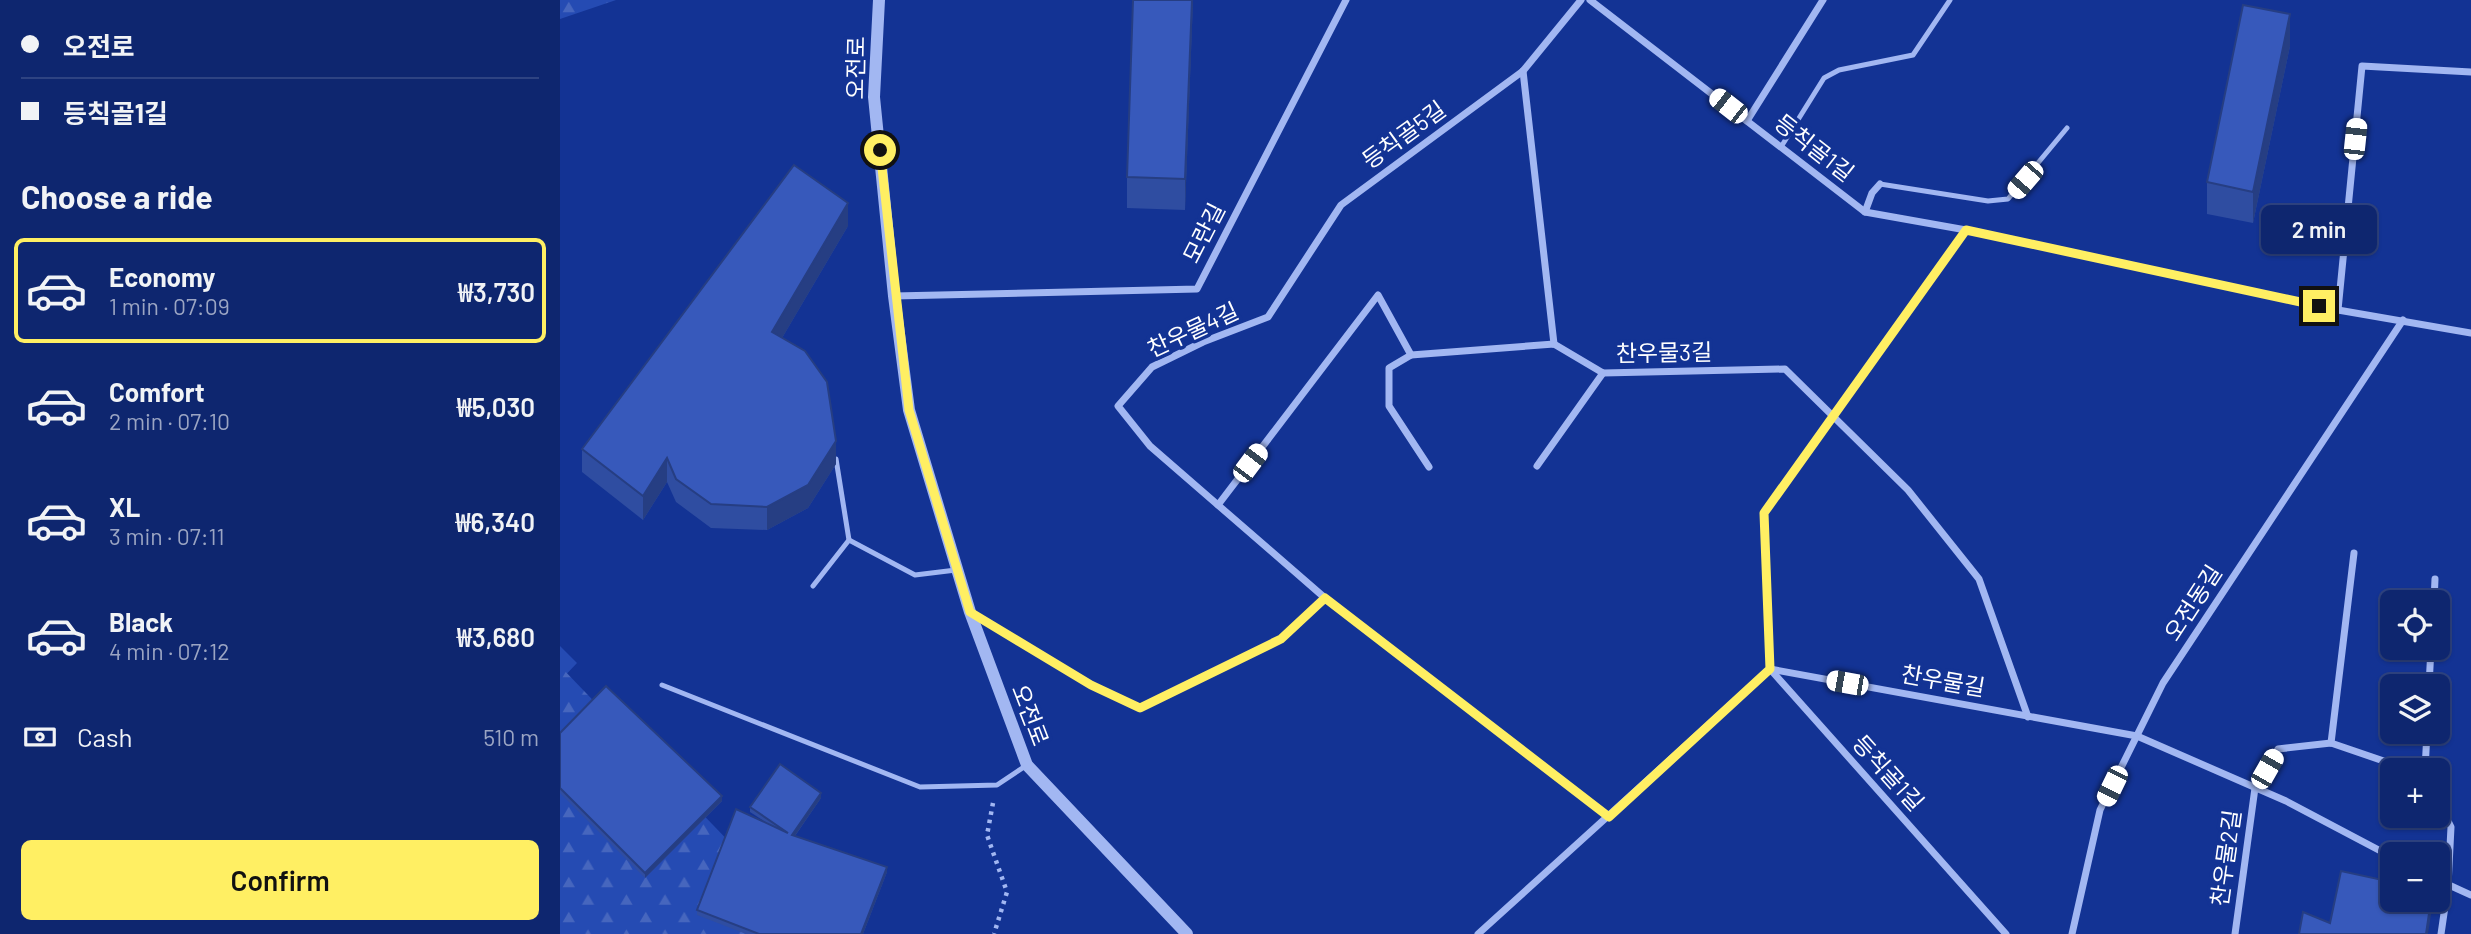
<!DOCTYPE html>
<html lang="en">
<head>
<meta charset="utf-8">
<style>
	body { margin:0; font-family:Barlow,"Noto Sans KR",sans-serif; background:#172e74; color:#f1f3f6; height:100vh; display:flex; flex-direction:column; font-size:26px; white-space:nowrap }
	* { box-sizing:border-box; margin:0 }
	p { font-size:23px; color:#9ba5c3 }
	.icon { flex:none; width:38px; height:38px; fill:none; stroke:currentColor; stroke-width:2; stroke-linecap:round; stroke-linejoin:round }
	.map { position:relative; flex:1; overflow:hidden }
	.side { display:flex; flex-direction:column; background:#0e266f; width:560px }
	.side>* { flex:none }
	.guide { display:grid; align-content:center; height:154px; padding:0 21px; background:#0e266f }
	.controls { position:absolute; left:1820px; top:590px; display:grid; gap:14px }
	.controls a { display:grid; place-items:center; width:70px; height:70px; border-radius:10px; background:#0e266f; box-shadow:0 2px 5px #0004,0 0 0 2px #2e4382; font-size:35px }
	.end { position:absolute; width:32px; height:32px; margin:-16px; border:9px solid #ffef63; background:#111; box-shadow:0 0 0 4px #111 }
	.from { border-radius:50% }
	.bubble { position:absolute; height:49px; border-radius:10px; background:#0e266f; box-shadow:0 2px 5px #0004,0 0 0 2px #2e4382; font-size:23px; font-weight:600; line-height:49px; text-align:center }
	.car { position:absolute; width:21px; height:42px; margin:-21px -10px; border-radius:9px; box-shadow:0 0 5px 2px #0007; background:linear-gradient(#fff 24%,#345 0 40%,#fff 0 76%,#345 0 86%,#fff 0) }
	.guide b { display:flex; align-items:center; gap:24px; height:66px; font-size:26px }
	.guide b+b { border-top:2px solid #2e4382 }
	.guide i { width:18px; height:18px; background:#f1f3f6 }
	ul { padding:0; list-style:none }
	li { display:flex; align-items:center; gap:21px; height:105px; margin:0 14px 10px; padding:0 7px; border:4px solid transparent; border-radius:10px }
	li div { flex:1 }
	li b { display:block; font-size:26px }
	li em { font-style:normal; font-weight:600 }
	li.selected { border-color:#ffef63 }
	li>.icon { width:63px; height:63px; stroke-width:1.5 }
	h2 { padding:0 21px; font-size:32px; line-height:84px }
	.pay { display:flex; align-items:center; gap:18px; height:77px; padding:0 21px; font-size:26px }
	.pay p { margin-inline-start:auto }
	.cta { display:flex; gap:14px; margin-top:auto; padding:14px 21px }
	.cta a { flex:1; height:80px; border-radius:10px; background:#ffef63; color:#111; font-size:28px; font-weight:600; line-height:80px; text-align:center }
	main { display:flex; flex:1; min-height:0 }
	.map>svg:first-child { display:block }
	.green { fill:#254bb3 }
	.forest { fill:url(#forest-firs) }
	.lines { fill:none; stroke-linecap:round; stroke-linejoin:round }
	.path { stroke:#a2b7f2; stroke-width:4.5; stroke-dasharray:3.5 5; stroke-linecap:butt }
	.service { stroke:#a2b7f2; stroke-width:5 }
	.minor { stroke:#a2b7f2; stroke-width:7 }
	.tertiary { stroke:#a2b7f2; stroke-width:12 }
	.wall { fill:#2f4da1 }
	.shaded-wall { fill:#263e83 }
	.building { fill:#3759bb; stroke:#263e83; stroke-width:2 }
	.route { stroke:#ffef63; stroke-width:9 }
	.labels { text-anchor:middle; stroke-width:7; stroke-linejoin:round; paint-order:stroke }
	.street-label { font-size:23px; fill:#fff; stroke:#133394 }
</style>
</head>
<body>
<main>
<section class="side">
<div class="guide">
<b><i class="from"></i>오전로</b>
<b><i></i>등칙골1길</b>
</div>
<h2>Choose a ride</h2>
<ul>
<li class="selected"><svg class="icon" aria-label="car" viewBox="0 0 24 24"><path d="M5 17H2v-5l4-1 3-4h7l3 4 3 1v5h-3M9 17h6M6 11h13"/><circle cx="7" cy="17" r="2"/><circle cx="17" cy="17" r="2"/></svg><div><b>Economy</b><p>1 min · 07:09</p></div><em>₩3,730</em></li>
<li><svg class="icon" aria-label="car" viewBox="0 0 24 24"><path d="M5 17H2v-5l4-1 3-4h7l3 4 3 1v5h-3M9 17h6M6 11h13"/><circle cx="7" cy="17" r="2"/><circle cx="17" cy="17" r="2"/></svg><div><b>Comfort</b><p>2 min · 07:10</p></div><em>₩5,030</em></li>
<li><svg class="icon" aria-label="car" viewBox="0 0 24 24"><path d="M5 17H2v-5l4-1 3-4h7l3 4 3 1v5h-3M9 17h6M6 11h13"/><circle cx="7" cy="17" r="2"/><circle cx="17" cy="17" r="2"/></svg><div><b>XL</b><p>3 min · 07:11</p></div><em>₩6,340</em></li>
<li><svg class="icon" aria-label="car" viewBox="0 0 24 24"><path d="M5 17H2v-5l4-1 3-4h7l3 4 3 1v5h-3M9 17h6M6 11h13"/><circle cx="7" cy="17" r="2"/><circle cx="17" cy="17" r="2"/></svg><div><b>Black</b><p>4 min · 07:12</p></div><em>₩3,680</em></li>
</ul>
<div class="pay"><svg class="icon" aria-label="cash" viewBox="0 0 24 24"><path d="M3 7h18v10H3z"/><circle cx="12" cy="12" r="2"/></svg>Cash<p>510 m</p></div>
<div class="cta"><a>Confirm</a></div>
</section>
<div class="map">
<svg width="1911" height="934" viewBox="0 0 1911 934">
	<defs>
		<pattern id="forest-firs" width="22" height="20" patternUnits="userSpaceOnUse" patternTransform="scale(1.75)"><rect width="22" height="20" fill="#254bb3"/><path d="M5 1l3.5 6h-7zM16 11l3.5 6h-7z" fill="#4666be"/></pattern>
	</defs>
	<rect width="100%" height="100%" fill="#133394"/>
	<polygon class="green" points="0,646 17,663 0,681"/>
	<g class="forest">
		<polygon points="0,0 56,0 0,19"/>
		<polygon points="0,666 258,934 0,934"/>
	</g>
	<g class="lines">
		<polyline class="path" points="433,803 427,835 447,892 434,934"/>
		<g class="service">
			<polyline points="1221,147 1264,78 1279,70 1353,55 1390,0"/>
			<polyline points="1320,184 1428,201 1448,199 1507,128"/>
			<polyline points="289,540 355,575 396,570"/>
			<polyline points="253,586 289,540 276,459"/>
			<polyline points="102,685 360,787 437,785 467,765"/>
		</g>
		<g class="minor">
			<polyline points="1021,0 963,71 781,205 708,317 643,342 592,367 558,406 590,446 765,598 1049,817"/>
			<polyline points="1030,0 1305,212 1406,230 1778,310 1911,333"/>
			<polyline points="963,71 994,344"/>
			<polyline points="1187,121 1263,0"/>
			<polyline points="1305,212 1312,193 1320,184"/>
			<polyline points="1406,230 1204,513 1210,669 1446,934"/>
			<polyline points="334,296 637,289 786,0"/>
			<polyline points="1778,310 1802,66 1911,72"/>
			<polyline points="851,355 829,368 829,406 869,467"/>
			<polyline points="977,466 1043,373"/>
			<polyline points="658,505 818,295 851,355 994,344 1043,373 1225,369 1348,490 1419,579 1468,717"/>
			<polyline points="1874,602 1875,579"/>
			<polyline points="413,614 531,685 580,708 721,639 765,598"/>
			<polyline points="1869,686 1871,648"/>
			<polyline points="1771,743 1794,553"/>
			<polyline points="1865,770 1867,732"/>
			<polyline points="1878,801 1891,827 1888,886 1881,934"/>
			<polyline points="1878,880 1911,895"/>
			<polyline points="918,934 1210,669 1577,736 1726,801 1832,857"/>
			<polyline points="1512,934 1540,810 1603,683 1843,320"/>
			<polyline points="1675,934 1695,788 1718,749 1771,743 1850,770"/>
		</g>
		<polyline class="tertiary" points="319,0 314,97 334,296 349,410 410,612 467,765 627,934"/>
	</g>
	<g class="wall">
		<polygon points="573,0 633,0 625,210 567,208 567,177"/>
		<polygon points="1730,46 1693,223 1647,214 1647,182"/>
		<polygon points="288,226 222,338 276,464 248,508 207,530 151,528 116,502 107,482 83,520 22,472 22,449"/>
		<polygon points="0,733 162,801 85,878 0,793"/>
		<polygon points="261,798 235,836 327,872 303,934 186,934 137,915 137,910 207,823 190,812 190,807"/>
	</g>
	<g class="shaded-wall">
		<polygon points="632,0 633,0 625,210 625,179"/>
		<polygon points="1730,14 1730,46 1693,223 1693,192"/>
		<polygon points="288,203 288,226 212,355 212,332"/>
		<polygon points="276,441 276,464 248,508 207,530 207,507"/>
		<polygon points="107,458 107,482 83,520 83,496"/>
		<polygon points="261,793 261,798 232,840 232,835"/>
		<polygon points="162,796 162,801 85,878 85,873"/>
		<polygon points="327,867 327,872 303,934 301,934"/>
		<polygon points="1871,900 1872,900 1872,908 1868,934 1866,934"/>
	</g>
	<g class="building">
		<polygon points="573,0 632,0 625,179 567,177"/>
		<polygon points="1683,5 1730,14 1693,192 1647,182"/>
		<polygon points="234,165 288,203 212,332 245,351 267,382 276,441 248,485 207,507 151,504 116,479 107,458 83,496 22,449"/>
		<polygon points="46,686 162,796 85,873 0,788 0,733"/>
		<polygon points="220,764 261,793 232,835 327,867 301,934 199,934 137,910 176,809 228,833 190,807"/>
		<polygon points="1781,871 1832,882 1832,900 1871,900 1866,934 1739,934 1743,912 1770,923"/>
	</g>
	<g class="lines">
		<polyline class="route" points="320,150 349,410 410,612 531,685 580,708 721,639 765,598 1049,817 1210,669 1204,513 1406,230 1759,306"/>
	</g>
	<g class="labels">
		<g class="street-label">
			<text transform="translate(296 68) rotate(-89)" y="8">오전로</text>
			<text transform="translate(844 135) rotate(-36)" y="8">등칙골5길</text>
			<text transform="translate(1254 148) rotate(38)" y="8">등칙골1길</text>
			<text transform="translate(644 233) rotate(-63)" y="8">모란길</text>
			<text transform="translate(633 330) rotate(-25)" y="8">찬우물4길</text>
			<text transform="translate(1104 353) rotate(-1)" y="8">찬우물3길</text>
			<text transform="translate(1633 603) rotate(-57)" y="8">오전동길</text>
			<text transform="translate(1383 681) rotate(10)" y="8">찬우물길</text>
			<text transform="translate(470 715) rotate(69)" y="8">오전로</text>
			<text transform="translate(1328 773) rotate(48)" y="8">등칙골1길</text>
			<text transform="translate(1666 858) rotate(-82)" y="8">찬우물2길</text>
		</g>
	</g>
</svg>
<div class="controls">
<a><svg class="icon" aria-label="locate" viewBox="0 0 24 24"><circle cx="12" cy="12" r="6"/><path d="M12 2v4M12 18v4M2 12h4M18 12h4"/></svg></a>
<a><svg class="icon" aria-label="layers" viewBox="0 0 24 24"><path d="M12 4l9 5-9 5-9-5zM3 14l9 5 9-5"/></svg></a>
<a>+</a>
<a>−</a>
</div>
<i class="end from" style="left:320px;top:150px"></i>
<i class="end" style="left:1759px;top:306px"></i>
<div class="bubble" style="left:1701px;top:205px;width:116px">2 min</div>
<i class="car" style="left:1168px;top:106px;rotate:308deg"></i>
<i class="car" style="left:1795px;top:139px;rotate:6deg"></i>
<i class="car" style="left:1465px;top:180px;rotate:221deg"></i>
<i class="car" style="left:690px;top:463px;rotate:37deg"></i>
<i class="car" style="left:1287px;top:683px;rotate:280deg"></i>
<i class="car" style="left:1707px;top:769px;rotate:30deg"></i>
<i class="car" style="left:1552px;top:786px;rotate:206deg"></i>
</div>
</main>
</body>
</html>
